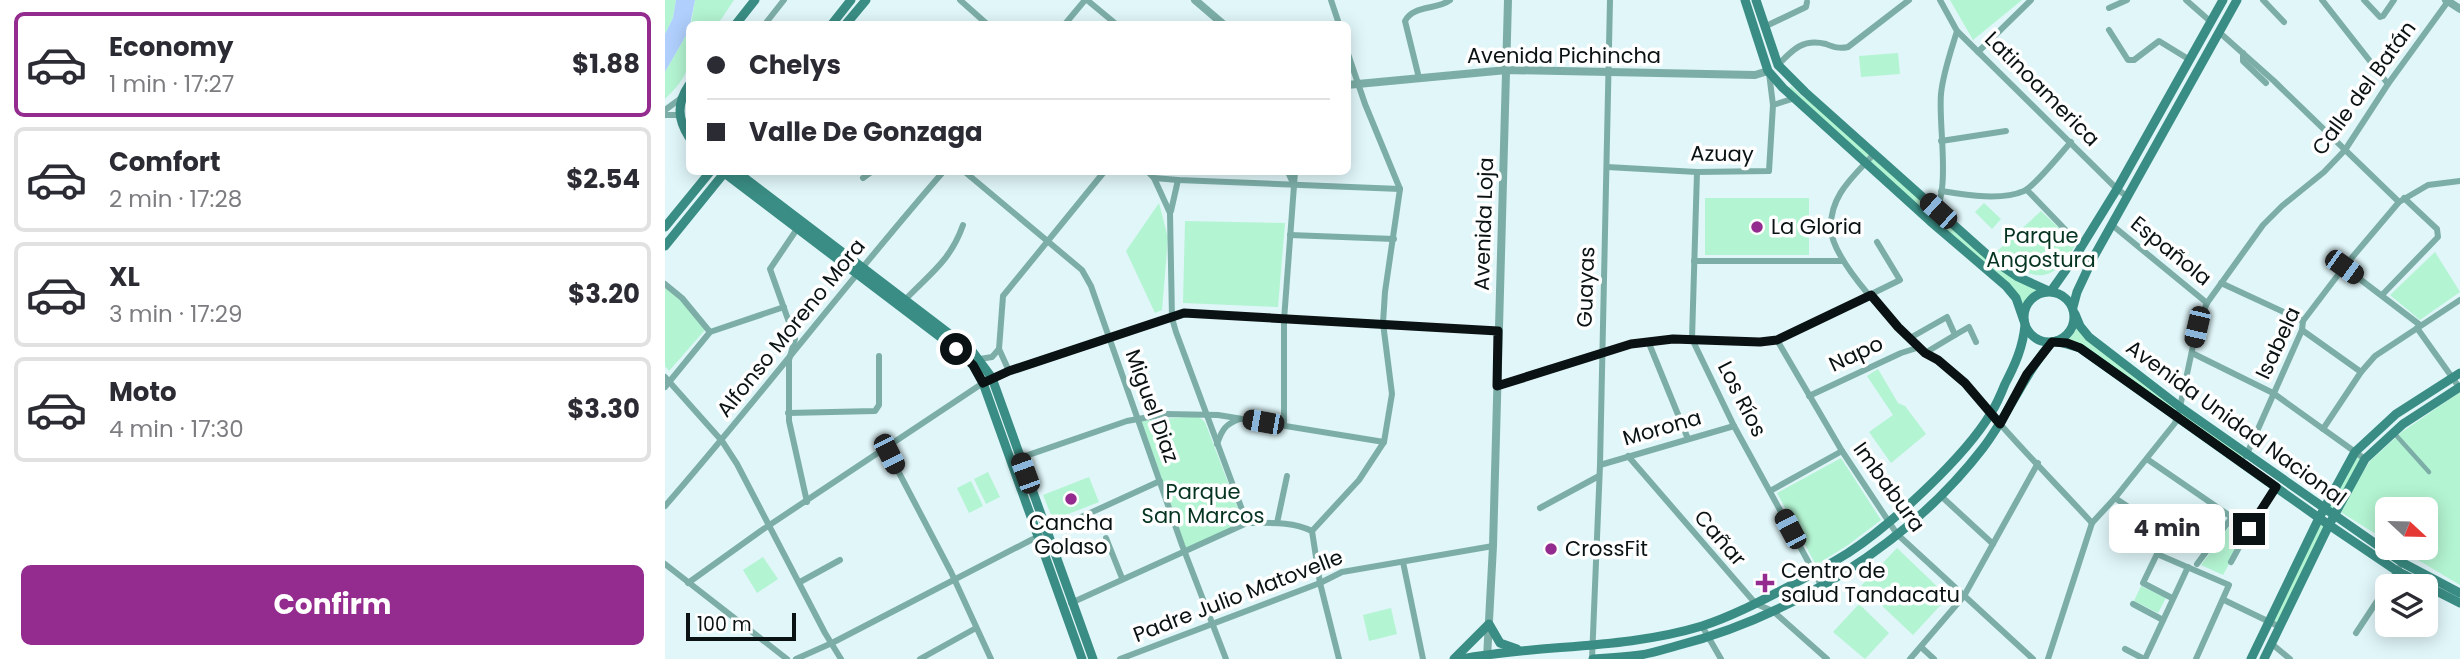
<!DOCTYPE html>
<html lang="en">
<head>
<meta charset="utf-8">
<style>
	body { margin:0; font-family:Poppins,sans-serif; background:#f7f7f7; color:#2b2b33; height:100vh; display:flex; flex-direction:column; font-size:26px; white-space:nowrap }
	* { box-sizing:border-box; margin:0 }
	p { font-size:23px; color:#7c7c81 }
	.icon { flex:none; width:38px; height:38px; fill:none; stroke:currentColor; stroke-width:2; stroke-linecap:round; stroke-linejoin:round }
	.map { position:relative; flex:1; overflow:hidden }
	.panel { display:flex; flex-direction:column; background:#fff; width:665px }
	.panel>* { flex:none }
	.banner { position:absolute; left:21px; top:21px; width:665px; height:154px; border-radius:10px; box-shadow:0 4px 18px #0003; display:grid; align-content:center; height:154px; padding:0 21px; background:#fff }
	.needle { width:46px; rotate:112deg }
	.controls { position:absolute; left:1710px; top:497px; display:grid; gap:14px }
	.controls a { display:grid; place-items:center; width:63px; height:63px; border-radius:10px; background:#fff; box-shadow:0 4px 18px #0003; font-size:35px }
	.scale { position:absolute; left:21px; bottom:18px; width:110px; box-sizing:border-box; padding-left:7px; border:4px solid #0b1213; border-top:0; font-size:19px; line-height:24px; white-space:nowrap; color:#0b1213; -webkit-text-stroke:5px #fff; paint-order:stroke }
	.end { position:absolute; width:32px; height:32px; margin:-16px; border:9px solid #0b1213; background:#fff; box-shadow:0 0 0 4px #fff }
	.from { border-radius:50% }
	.bubble { position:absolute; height:49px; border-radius:10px; background:#fff; box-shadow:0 4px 18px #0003; font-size:23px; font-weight:700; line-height:49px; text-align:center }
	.car { position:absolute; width:21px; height:42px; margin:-21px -10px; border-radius:9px; box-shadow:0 0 5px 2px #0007; background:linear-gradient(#222 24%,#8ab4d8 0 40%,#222 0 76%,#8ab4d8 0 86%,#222 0) }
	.banner b { display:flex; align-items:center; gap:24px; height:66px; font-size:26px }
	.banner b+b { border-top:2px solid #e1e1e2 }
	.banner i { width:18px; height:18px; background:#2b2b33 }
	ul { padding:12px 0 0; list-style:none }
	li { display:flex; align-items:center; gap:21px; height:105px; margin:0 14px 10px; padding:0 7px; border:4px solid #e1e1e2; border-radius:10px }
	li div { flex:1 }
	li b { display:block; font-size:26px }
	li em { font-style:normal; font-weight:700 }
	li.current { border-color:#942c90 }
	li>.icon { width:63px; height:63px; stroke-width:1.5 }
	.primary-button { display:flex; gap:14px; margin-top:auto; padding:14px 21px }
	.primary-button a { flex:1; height:80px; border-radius:10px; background:#942c90; color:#fff; font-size:28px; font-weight:700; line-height:80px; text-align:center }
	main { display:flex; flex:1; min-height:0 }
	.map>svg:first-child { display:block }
	.green { fill:#b3f4d2 }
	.water { fill:#b0cffc }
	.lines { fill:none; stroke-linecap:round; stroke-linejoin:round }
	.pedestrian { stroke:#7caea7; stroke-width:4.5 }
	.minor { stroke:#7caea7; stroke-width:6 }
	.tertiary { stroke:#7caea7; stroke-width:8 }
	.secondary { stroke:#3a8d84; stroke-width:9 }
	.route { stroke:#0b1213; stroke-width:9 }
	.poi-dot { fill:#942c90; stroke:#fff; stroke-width:2.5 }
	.labels { text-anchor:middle; stroke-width:7; stroke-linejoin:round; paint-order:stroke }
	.street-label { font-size:21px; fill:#0b1213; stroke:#fff }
	.poi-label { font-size:21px; fill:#0b1213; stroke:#fff; text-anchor:start }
	.park-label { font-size:21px; fill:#053421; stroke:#fff }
</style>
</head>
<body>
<main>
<section class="panel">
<ul>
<li class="current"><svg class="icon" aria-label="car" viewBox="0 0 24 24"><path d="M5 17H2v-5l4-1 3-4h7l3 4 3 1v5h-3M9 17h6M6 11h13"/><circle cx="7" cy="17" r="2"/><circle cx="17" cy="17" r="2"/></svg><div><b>Economy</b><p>1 min · 17:27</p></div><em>$1.88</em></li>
<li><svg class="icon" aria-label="car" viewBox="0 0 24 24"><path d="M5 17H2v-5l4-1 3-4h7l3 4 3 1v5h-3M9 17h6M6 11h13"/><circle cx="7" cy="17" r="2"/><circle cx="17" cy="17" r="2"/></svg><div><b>Comfort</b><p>2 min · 17:28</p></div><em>$2.54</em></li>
<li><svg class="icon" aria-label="car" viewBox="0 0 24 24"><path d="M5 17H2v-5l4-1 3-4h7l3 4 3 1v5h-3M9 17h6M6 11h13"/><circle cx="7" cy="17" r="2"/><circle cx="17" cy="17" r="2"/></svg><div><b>XL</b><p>3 min · 17:29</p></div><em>$3.20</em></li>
<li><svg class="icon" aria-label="car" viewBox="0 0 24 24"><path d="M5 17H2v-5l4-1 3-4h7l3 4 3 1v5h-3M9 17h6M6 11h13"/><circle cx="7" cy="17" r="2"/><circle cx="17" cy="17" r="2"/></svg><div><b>Moto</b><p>4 min · 17:30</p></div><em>$3.30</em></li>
</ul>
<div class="primary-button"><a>Confirm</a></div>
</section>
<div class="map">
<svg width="1795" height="659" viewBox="0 0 1795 659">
	<rect width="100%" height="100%" fill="#e0f6f9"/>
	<g class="green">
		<polygon points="0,0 11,0 8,18 0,34"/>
		<polygon points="30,0 69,0 53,24 26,24"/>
		<polygon points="1285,0 1357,0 1308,40"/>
		<path d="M24 30C24 66 27 73 0 99V72Z"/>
		<polygon points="1233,53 1235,74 1196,77 1194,56"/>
		<polygon points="1126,86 1139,98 1143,95 1272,212 1264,220 1121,92"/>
		<rect x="1040" y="198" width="104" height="57"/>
		<polygon points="494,203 503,238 497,310 490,313 461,251"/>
		<polygon points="1319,203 1336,219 1327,229 1310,212"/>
		<path d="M1376 211 1411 244C1385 290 1366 278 1329 254Z"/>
		<polygon points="1273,213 1306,243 1381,291 1368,295 1358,311 1354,301 1266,221"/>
		<polygon points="520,221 620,223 613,307 518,303"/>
		<polygon points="1770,252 1795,292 1755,320 1725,295"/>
		<polygon points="0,286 16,299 40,330 4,371 0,366"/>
		<polygon points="1410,322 1583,454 1577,462 1416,347 1394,341 1404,334"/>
		<polygon points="1213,369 1233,403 1240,406 1261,434 1226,463 1204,432 1228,415 1202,376"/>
		<polygon points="1795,392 1795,585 1733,548 1760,548 1760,509 1722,509 1722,541 1674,511 1705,461 1737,432"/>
		<polygon points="520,417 534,417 540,422 578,522 521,549 476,421"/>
		<polygon points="1690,453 1699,459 1669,515 1660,508"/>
		<polygon points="1176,458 1216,520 1183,545 1151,565 1112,493"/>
		<polygon points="323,472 335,497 321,504 309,479"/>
		<polygon points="424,477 434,502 388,520 378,495"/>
		<polygon points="306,481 318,506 304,513 292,488"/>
		<polygon points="1655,520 1663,525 1614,626 1606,622"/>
		<polygon points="1566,524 1581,533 1558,575 1536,565"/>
		<polygon points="1232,548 1283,597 1248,635 1196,586"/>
		<polygon points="98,557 113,579 92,593 78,570"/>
		<polygon points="1476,586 1501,598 1493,613 1469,601"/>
		<polygon points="1194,604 1224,633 1200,659 1168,632"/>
		<polygon points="726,608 732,634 704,641 698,615"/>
	</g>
	<polygon class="water" points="11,0 30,0 24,30 0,72 0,34 8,18"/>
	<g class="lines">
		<polyline class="pedestrian" points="1729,433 1764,472"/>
		<g class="minor">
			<polyline points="295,0 322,24"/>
			<polyline points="422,0 451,24"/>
			<polyline points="666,0 674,24"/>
			<polyline points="1275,0 1292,31 1452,189 1463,197"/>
			<polyline points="1521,0 1546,22"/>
			<polyline points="1598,0 1619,22"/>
			<polyline points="1657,0 1723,84"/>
			<polyline points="1699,0 1715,17 1718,16 1729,0"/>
			<polyline points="1444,8 1462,0"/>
			<polyline points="100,24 119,0"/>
			<polyline points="400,24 420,0"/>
			<polyline points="1099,27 1141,7 1142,2"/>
			<polyline points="1444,30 1463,60 1469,60 1494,41 1525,60"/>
			<polyline points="1554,32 1609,81 1734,202"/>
			<polyline points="1313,52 1366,0"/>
			<polyline points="1578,53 1578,61 1601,83"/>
			<path d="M1113 65C1128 49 1139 38 1161 44 1169 47 1174 49 1183 47L1244 0"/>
			<path d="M754 78 740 21C748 5 772 10 785 0"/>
			<polyline points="1108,105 1127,99"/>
			<polyline points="0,110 15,99"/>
			<polyline points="0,115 15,115"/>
			<polyline points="1276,141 1341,131"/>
			<path d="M1209 154C1188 177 1164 196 1166 230 1168 262 1234 331 1259 351 1273 363 1288 371 1301 384 1314 397 1324 412 1336 425 1365 458 1397 490 1427 523"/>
			<polyline points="942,167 1032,172 1104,171 1108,105 1104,73"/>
			<polyline points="300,172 417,270 426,286 517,545 561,659"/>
			<polyline points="483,172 489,178 513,180 735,189"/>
			<polyline points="623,172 628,183"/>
			<polyline points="1032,172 1027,339 1069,426 1156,585"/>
			<polyline points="198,178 206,172"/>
			<polyline points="489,178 505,213 507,318 511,332 582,523"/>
			<polyline points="1362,190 1417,247"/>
			<path d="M1276 191C1301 195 1336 201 1359 191 1371 185 1396 153 1406 142"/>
			<polyline points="506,211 513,180"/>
			<path d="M1265 221C1288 195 1273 129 1276 94 1278 73 1286 51 1292 31"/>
			<polyline points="1447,225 1542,303"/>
			<polyline points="132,229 105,269 130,339 124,360 124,421 142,502"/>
			<polyline points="625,235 729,239"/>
			<polyline points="1029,261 1178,261"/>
			<polyline points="1679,267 1755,325"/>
			<polyline points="1556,283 1638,321"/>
			<polyline points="0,284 17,298 45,332"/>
			<polyline points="1717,295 1773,237 1772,229 1739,198"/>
			<path d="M238 302C264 274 285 262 298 225"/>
			<polyline points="1752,328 1794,387"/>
			<polyline points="1637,330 1696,372"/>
			<polyline points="1290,335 1304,327 1311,342"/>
			<polyline points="1245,338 1282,317 1290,335 1260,353"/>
			<polyline points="1112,340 1177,451 1232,534 1368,659"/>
			<polyline points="983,341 1023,439"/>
			<polyline points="1527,353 1608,393 1700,459"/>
			<polyline points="315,359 327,357 334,349"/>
			<polyline points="344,371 334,349 338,296 439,172"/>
			<polyline points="0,377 57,441 72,464 160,633 176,659"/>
			<polyline points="832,386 966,344 1008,339 1095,342 1112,340 1235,280 1212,242"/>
			<polyline points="0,387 45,332 119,307"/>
			<polyline points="1144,396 1236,353 1255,347"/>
			<polyline points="123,413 210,411 214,405 214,356"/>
			<polyline points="619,426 619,320 630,172"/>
			<polyline points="1658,429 1696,372 1710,356 1795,300"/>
			<path d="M552 444C557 430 560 424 575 419"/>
			<polyline points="221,448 286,572 326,659"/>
			<polyline points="963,456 1091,604 1108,611 1162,659"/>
			<polyline points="1581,456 1637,330 1638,321 1679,267 1734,202 1763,185 1795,181"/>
			<polyline points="1482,459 1584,529 1611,487"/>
			<polyline points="346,461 462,421 501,414 553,415 719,442"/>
			<polyline points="935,465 1069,426"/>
			<polyline points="1105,491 1177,451"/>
			<polyline points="1276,496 1328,544"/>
			<polyline points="1450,498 1499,531"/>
			<path d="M0 506C95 397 183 281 278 172"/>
			<polyline points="875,508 934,476"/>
			<polyline points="612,523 622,476"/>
			<polyline points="441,538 457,578"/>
			<polyline points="738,562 758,659"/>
			<polyline points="1566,562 1584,529"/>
			<polyline points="0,564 122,659"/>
			<polyline points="1532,564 1567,517"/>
			<polyline points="135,582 175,560"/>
			<polyline points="23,583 97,530 318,383 344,371 519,313 833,331"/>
			<polyline points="1507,598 1478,583 1492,554 1564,585 1531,659"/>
			<polyline points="1559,600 1615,627"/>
			<path d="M406 603 582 523C604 523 627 521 647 531"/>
			<polyline points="1468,604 1498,620"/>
			<polyline points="1037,626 1056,659"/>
			<polyline points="1691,633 1734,568"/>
			<polyline points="1607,644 1625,659"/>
			<polyline points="1256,647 1269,659"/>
			<polyline points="1460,649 1479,659"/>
			<polyline points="131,659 167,643 366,540 495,481"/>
			<polyline points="255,659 311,628"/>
			<polyline points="455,659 655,583 677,572 828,546"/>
			<polyline points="674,659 655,583 647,531 694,480 719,442 727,394 718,323 720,292 735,189 700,104 682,51"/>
			<polyline points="927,659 935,465 945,0"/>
			<polyline points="1245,659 1299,596 1373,463"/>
			<polyline points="1383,659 1427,523 1450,498 1510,423 1515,407 1532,327 1542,303 1598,225 1617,206 1659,172 1680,150 1723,84 1784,0"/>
			<polyline points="1480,659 1523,567"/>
		</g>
		<g class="tertiary">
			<polyline points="530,0 558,24"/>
			<polyline points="1781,0 1795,9"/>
			<polyline points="682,85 842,70 1090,75 1103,71"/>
			<polyline points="822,658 828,546 843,0"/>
		</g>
		<g class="secondary">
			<polyline points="1080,0 1103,71 1118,88 1265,221 1341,286 1351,298 1359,321"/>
			<polyline points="1091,0 1113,65 1140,92 1328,260 1353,277 1384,291"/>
			<polyline points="71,24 90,0"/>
			<polyline points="167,24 186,0"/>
			<polyline points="181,24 201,0"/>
			<path d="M24 85C12 103 12 118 24 137"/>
			<polyline points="58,172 291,349 308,365 318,383 417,659"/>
			<polyline points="72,172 307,351 327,378 428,659"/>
			<polyline points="0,227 45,172"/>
			<polyline points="0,246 60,172"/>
			<polyline points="1386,291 1410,257 1452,189 1558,0"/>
			<circle cx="1384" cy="317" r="25"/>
			<polyline points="1408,307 1412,292 1427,260 1572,0"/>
			<polyline points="1410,314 1415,326 1424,337 1515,407 1738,563 1795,593"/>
			<polyline points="1391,341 1415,348 1664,525 1732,571 1795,603"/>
			<polyline points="789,659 824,624 835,643 852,649"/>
			<path d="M796 659C876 644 958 650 1037 626 1065 617 1092 603 1119 589 1140 578 1162 566 1183 553 1226 525 1300 457 1326 413 1332 404 1336 394 1340 384 1350 365 1358 347 1360 325"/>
			<path d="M928 659C944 658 960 657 975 655 988 653 1000 649 1011 646 1127 616 1245 543 1318 448 1344 414 1359 374 1387 342"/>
			<polyline points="1586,659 1654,518 1690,452 1731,414 1795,373"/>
			<polyline points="1599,659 1664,525 1700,459 1738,424 1795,387"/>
		</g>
	</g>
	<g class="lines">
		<polyline class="route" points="291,349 308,365 318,383 344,371 519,313 833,331 832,386 966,344 1008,339 1095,342 1112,340 1206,295 1233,327 1260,353 1273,360 1300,383 1335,424 1362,374 1387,342 1402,343 1415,348 1611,487 1584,529"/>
	</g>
	<g class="poi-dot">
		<circle cx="1092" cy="227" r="7"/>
		<circle cx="406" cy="499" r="7"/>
		<circle cx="886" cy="549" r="7"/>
		<path d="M1096.5 572.5h7v7h7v7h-7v7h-7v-7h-7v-7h7z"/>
	</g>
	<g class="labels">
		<g class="street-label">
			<text x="899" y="63">Avenida Pichincha</text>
			<text transform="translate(1699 88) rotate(-54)" y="7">Calle del Batán</text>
			<text transform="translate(1377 89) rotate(45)" y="7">Latinoamerica</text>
			<text transform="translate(1057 154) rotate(1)" y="7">Azuay</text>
			<text transform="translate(819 224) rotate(-88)" y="7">Avenida Loja</text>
			<text transform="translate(1506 251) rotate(39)" y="7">Española</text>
			<text transform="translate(921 287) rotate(-88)" y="7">Guayas</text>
			<text transform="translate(126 328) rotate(-51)" y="7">Alfonso Moreno Mora</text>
			<text transform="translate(1613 343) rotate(-65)" y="7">Isabela</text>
			<text transform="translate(1191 354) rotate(-25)" y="7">Napo</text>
			<text transform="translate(1077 399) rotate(63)" y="7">Los Ríos</text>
			<text transform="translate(487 406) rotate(70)" y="7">Miguel Diaz</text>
			<text transform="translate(1571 423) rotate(36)" y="7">Avenida Unidad Nacional</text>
			<text transform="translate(997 428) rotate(-16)" y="7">Morona</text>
			<text transform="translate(1224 487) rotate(54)" y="7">Imbabura</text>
			<text transform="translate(1055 538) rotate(49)" y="7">Cañar</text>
			<text transform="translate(573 596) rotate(-21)" y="7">Padre Julio Matovelle</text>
		</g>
		<g class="poi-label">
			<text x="1106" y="234">La Gloria</text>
			<text x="406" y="530" text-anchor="middle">Cancha<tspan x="406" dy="24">Golaso</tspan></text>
			<text x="900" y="556">CrossFit</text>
			<text x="1116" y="578">Centro de<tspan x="1116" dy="24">salud Tandacatu</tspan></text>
		</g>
		<g class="park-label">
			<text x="1376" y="243">Parque<tspan x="1376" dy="24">Angostura</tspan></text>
			<text x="538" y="499">Parque<tspan x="538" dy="24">San Marcos</tspan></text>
		</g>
	</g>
</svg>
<div class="controls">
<a><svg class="needle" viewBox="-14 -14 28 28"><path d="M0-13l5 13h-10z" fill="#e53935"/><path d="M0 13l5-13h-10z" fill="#7c7c81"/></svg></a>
<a><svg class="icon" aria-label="layers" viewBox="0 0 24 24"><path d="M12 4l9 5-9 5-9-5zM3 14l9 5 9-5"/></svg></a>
</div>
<div class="scale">100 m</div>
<i class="end from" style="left:291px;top:349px"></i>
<i class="end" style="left:1584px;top:529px"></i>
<div class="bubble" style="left:1444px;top:504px;width:116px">4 min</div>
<i class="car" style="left:1273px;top:211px;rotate:312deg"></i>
<i class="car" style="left:1679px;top:267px;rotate:126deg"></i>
<i class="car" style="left:1532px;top:327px;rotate:193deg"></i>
<i class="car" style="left:598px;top:422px;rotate:280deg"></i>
<i class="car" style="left:224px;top:454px;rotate:153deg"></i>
<i class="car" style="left:360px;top:473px;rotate:340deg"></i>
<i class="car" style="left:1125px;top:529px;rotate:332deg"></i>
<div class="banner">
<b><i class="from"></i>Chelys</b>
<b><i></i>Valle De Gonzaga</b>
</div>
</div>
</main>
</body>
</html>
